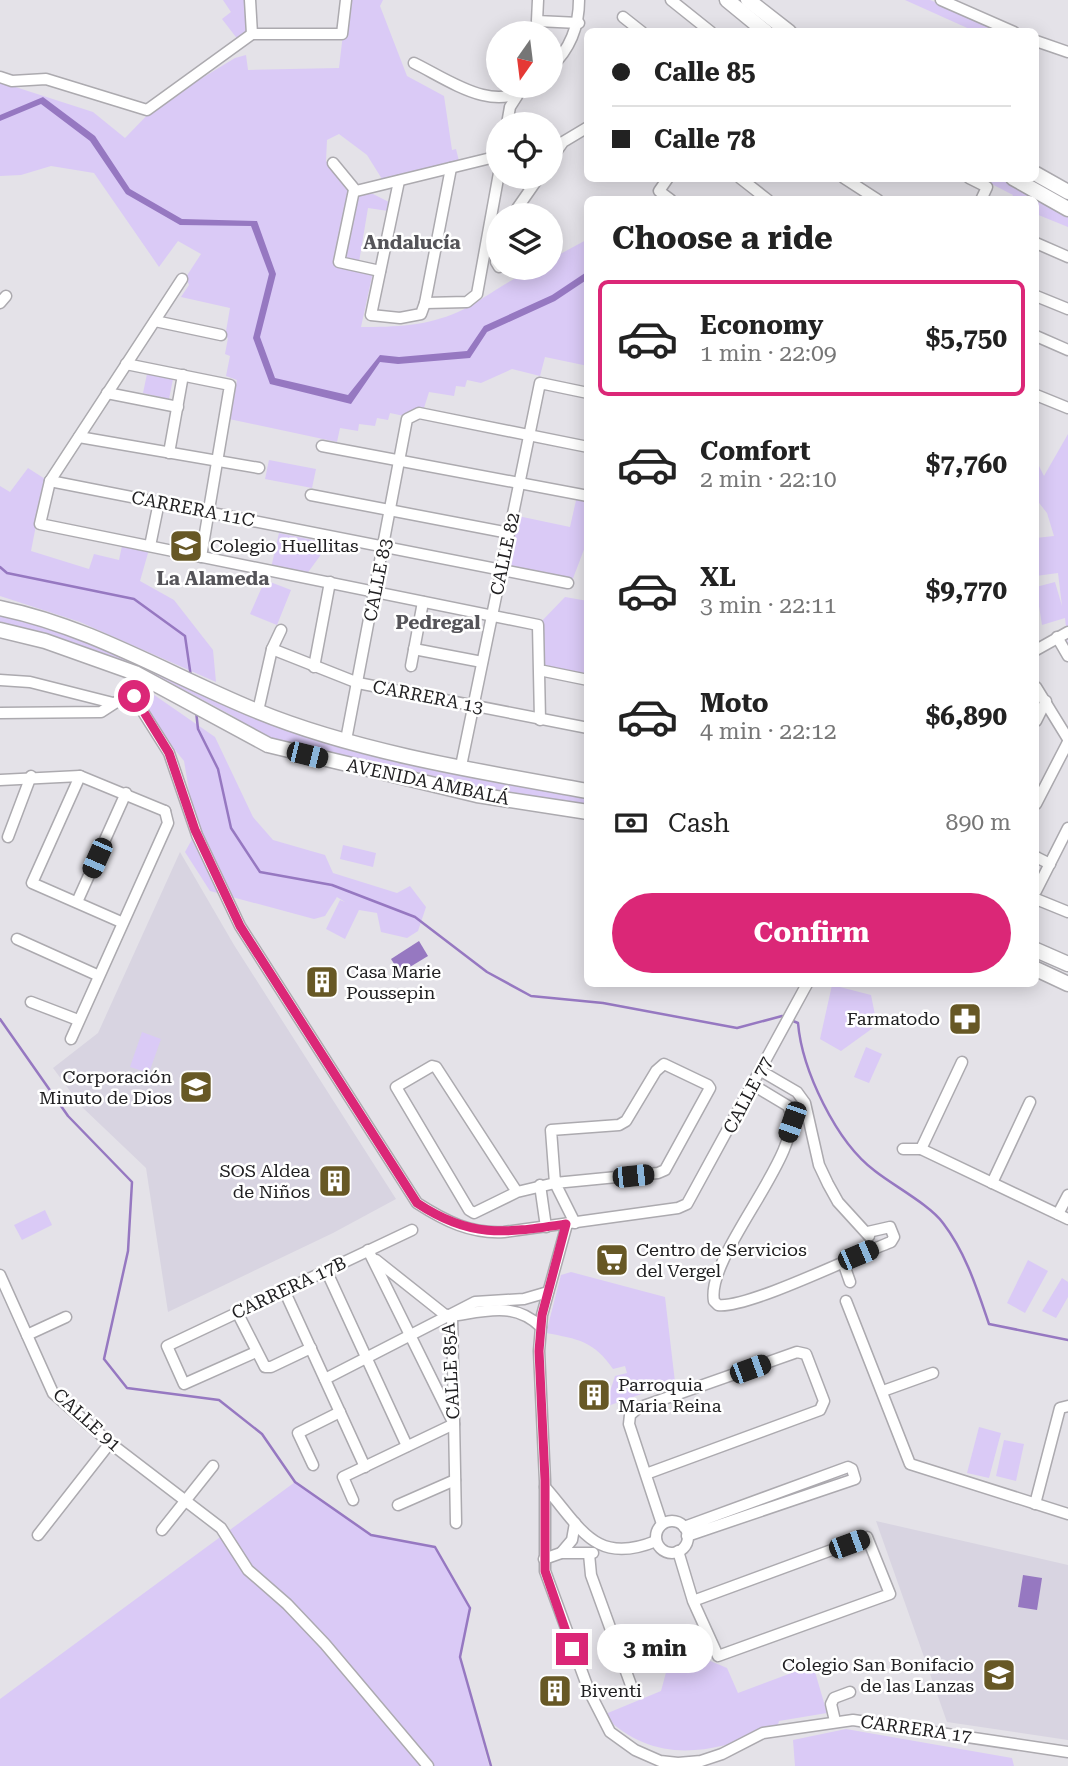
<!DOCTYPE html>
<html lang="en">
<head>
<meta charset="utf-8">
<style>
	body { margin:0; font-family:"Roboto Serif",serif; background:#f2f2f2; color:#222; height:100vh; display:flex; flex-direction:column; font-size:26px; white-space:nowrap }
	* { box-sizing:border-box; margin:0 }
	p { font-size:23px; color:#767676 }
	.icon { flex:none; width:38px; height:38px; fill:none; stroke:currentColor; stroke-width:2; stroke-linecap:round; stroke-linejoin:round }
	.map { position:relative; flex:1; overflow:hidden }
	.details { position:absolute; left:584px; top:196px; width:455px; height:791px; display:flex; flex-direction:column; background:#fff; border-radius:10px; box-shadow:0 4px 18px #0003 }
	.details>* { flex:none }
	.top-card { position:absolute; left:584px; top:28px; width:455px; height:154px; border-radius:10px; box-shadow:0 4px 18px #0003; display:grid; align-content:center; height:154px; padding:0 28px; background:#fff }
	.needle { width:46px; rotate:194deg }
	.fabs { position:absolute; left:486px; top:21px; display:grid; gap:14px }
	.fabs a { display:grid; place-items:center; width:77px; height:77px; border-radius:50%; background:#fff; box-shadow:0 4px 18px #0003; font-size:35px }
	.end { position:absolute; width:32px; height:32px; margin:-16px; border:9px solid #db2777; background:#fff; box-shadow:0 0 0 4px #fff }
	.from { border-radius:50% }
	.bubble { position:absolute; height:49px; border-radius:24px; background:#fff; box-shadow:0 4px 18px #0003; font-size:23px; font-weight:700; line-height:49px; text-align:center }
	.car { position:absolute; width:21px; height:42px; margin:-21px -10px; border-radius:9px; box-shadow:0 0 5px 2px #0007; background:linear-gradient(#222 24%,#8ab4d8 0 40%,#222 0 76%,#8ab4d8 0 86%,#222 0) }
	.top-card b { display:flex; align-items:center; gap:24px; height:66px; font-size:26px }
	.top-card b+b { border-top:2px solid #e0e0e0 }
	.top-card i { width:18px; height:18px; background:#222 }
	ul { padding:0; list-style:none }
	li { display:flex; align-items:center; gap:21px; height:116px; margin:0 14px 10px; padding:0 14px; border:4px solid transparent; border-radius:10px }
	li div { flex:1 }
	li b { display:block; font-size:26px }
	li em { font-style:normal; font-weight:700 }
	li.active { border-color:#db2777 }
	li>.icon { width:63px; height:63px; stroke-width:1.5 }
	h2 { padding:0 28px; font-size:32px; line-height:84px }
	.pay { display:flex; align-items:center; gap:18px; height:77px; padding:0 28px; font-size:26px }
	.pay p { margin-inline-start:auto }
	.primary-button { display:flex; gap:14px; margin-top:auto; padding:14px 28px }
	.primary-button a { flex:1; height:80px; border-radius:42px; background:#db2777; color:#fff; font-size:28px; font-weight:700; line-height:80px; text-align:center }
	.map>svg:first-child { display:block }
	.built { fill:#d8d4e1 }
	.green { fill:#dacaf6 }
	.water { fill:#9678c1 }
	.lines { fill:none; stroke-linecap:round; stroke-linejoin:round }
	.stream { stroke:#9678c1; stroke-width:2.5 }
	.minor-casing { stroke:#acaaaf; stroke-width:13 }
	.major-casing { stroke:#acaaaf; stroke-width:17 }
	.minor { stroke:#fff; stroke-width:10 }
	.major { stroke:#fff; stroke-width:14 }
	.route { stroke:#db2777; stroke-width:9 }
	.labels { text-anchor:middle; stroke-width:5; stroke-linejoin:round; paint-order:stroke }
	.street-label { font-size:18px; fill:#212022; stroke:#fff }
	.poi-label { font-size:18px; fill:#212022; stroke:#fff; text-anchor:start }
	.neighbourhood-label { font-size:19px; font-weight:bold; fill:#555459; stroke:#fff }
</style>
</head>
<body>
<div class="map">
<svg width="1068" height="1766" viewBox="0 0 1068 1766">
	<rect width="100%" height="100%" fill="#e4e2e8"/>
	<g class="built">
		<polygon points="180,852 234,945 396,1199 333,1233 168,1312 146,1168 82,1107 53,1068 98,1033"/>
		<polygon points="876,1521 1068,1565 1068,1740 947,1722"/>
	</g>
	<g class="green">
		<polygon points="223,0 247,0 249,35 239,41 222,19 231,12"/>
		<path d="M347 0H383L380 6 407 76 444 96 452 150 456 149 459 161 382 179 367 155 339 134 327 140 326 161 348 184V193L373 194 389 202 388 211 368 208 358 268 373 272 361 327C396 327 426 326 458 312 488 299 518 268 551 268V259L588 239V366L545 357 540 376 512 369 481 383 467 380 465 387 456 386 454 396 429 392 424 408 404 416 390 413 388 420 377 418 375 426 359 424 358 431 340 428 337 442 229 419 237 380 226 376 230 356 225 354 228 338 225 337 230 308 181 297 189 285 186 277 201 254 178 241 159 267 94 173 51 166 21 175 0 176V82L93 112 125 138 156 106 235 58 246 55 248 70 339 68Z"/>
		<polygon points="905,0 930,0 1006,31 974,31"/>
		<polygon points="982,179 1001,179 1068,215 1068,227 1036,214 1036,200 1011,199 1013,195"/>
		<polygon points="147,374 173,379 169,399 143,393"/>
		<polygon points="1068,434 1068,645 1065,618 1042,625 1036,587 1055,582 1062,606 1058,573 1036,576 1036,538 1054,536 1047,513 1036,499 1036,460 1044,476"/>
		<polygon points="269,460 316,469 312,488 265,479"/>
		<polygon points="28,468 45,479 31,551 89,569 94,554 119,560 123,541 150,546 140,581 174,600 213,650 216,682 80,622 0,596 0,486 10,492"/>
		<polygon points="577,496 588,498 588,539 572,581 505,568 518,516 570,527"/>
		<polygon points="279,533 323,542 320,556 306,575 271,568"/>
		<polygon points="265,580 291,590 277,625 250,614"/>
		<polygon points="565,597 588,601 588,676 538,667 540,623"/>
		<polygon points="0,615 119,650 266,723 328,743 430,767 588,798 588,807 475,788 270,740 231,715 147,670 0,623"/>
		<polygon points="147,690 215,737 253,817 273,840 325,855 333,873 397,893 410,886 426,907 418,931 407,938 381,932 377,913 359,910 345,939 326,929 340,900 345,902 337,897 325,916 314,919 210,891 185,852 196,832 184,761 137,703"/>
		<polygon points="343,845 376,853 373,867 340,859"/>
		<polygon points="832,985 871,995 877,1025 841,1051 820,1039"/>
		<polygon points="142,1032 161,1039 149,1073 130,1067"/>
		<polygon points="866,1047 882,1054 869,1083 854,1077"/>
		<polygon points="45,1210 52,1225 22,1240 14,1225"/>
		<polygon points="1028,1260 1048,1271 1025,1313 1007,1303"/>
		<path d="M571 1272 665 1297 675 1382 605 1407 615 1376 627 1373 625 1366 613 1369C594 1341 578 1339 546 1333L561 1275Z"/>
		<polygon points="1062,1278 1068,1282 1068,1297 1056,1318 1042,1311"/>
		<polygon points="979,1427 1001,1433 989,1478 967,1473"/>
		<polygon points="1004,1440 1024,1444 1016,1481 996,1476"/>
		<polygon points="295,1482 371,1535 435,1547 470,1608 460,1657 489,1766 0,1766 0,1699"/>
		<path d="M696 1655 727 1668 738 1693 813 1665 827 1713 779 1721 777 1728C711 1754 655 1766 603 1715L661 1691 668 1665Z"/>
		<polygon points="846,1729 1012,1758 1014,1766 795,1766 793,1740"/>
	</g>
	<g class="water">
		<polygon points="43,97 95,136 130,189 182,219 257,221 276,274 260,337 275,378 348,395 380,355 399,357 467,351 484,326 552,295 588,271 588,279 555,301 487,332 470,358 398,364 380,362 351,404 270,384 253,338 269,274 251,226 180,225 126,194 90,141 41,104 0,121 0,115"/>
		<polygon points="419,941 428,956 400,973 391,959"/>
		<polygon points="1023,1575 1042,1578 1037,1610 1018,1607"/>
	</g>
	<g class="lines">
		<g class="stream">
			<polyline points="0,567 7,573 134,599 185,636 191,677"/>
			<polyline points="196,711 198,729 218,769 231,828 260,872 332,885 415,917 487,972 531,996 603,1003 737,1028 782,1016 787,1018"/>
			<polyline points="0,1019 68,1116 132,1182 128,1251 104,1359 127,1388 219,1400 262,1434 295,1482 371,1535 435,1547 470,1608 460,1657 491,1766"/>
			<path d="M793 1021 798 1023C802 1070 836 1142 875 1171 894 1186 930 1205 943 1223 966 1253 977 1289 989 1324L1068 1340"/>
		</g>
		<defs>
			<g id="minor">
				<polyline points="250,0 252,34"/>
				<polyline points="538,0 537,21 579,23"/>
				<polyline points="671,0 711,32"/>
				<polyline points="941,0 1014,32"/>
				<polyline points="623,17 642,32"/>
				<polyline points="1036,41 1068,52"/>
				<path d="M414 63C449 80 495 115 530 86"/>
				<path d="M551 67C571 48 579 26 579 0"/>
				<polyline points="0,77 12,81 46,79 147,110 252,34 342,34 346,0"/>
				<polyline points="507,124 510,107 517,96"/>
				<polyline points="551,159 563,142 588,127"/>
				<polyline points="333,163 356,191 499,156"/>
				<polyline points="668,178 659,191 671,200"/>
				<polyline points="740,178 768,200"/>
				<polyline points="844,178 878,200"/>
				<polyline points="969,178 987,187 981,200"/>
				<polyline points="399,181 371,315 400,318 421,314 425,303 451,168"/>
				<polyline points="354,190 339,262 380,271"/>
				<polyline points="516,210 539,177"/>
				<polyline points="511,215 516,210 524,215"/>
				<polyline points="1036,243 1068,257"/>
				<polyline points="499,252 496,262 499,267"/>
				<polyline points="182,279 50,481 40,524 538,625 540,720"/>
				<polyline points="1036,296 1068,309"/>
				<polyline points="0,303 6,296"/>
				<polyline points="425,303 467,302 477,294 499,173"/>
				<polyline points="155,321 221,335"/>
				<polyline points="1036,336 1068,350"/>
				<polyline points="126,364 230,385 201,557"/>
				<polyline points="107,393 178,407"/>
				<polyline points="1036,395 1068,408"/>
				<polyline points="79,437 259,468"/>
				<polyline points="322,446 588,496"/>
				<polyline points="169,453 183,375"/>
				<polyline points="50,481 568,583"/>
				<polyline points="311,495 509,533"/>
				<polyline points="150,546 159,502"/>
				<polyline points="1057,637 1068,656"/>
				<polyline points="272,649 358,683 588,728"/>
				<polyline points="414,649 482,662"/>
				<polyline points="1036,650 1068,632"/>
				<polyline points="411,666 423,602"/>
				<polyline points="314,667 330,582"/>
				<polyline points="544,671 588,680"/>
				<path d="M135 673 133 696 169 753 197 835 240 926 417 1203C445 1221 471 1234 504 1232L678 1208 687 1204 807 984"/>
				<polyline points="0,680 30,682 113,703"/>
				<polyline points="1036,687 1068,739"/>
				<polyline points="258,711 272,649 281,630"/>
				<polyline points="0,713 101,712 121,699 134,686"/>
				<polyline points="1036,721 1046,701"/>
				<polyline points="346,740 407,419 419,413 588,447"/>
				<polyline points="461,766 540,383 588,393"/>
				<polyline points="80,776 32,883 121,922"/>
				<polyline points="0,780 80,776 165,811"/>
				<polyline points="1036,804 1068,742"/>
				<polyline points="8,837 31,776"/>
				<polyline points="1036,857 1050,864"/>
				<polyline points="1036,891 1068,828"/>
				<polyline points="1036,899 1068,912"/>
				<polyline points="77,902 126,793"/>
				<polyline points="17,939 97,975"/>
				<polyline points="31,1002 78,1020"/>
				<polyline points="71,1039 168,823 165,811"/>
				<polyline points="761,1071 797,1092 805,1103 819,1165 828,1184 838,1202 869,1236"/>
				<path d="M753 1085 788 1106C811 1147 705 1254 714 1301L718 1305C747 1309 856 1255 891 1242L894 1237 890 1227 868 1232"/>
				<polyline points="903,1149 921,1149 1068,1219"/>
				<polyline points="921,1149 962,1062"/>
				<polyline points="992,1183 1030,1102"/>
				<polyline points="540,1185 546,1227"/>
				<polyline points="517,1192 436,1067 432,1066 396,1087 469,1210 474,1213 517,1192 555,1183 658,1173 665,1170 710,1088 708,1085 664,1064 656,1071 626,1121 619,1125 551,1130 555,1183 575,1223"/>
				<polyline points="1058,1214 1068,1195"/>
				<polyline points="567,1224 542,1315 539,1351 545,1481 545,1571 589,1691 610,1732 635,1750 660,1761 678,1763 701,1761 722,1754 763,1733 853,1720 1068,1752"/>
				<path d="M376 1260 444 1314 452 1316C485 1311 514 1301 541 1327"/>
				<polyline points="843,1262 850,1282"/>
				<polyline points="326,1270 407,1446"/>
				<polyline points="0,1275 53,1393 110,1443 221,1528 248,1570 287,1604 325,1644 428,1766"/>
				<polyline points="284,1290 365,1467"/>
				<polyline points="846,1301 910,1464 1068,1514"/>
				<polyline points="237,1312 265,1367 271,1367 311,1348"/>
				<polyline points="452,1316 456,1523"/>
				<polyline points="27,1335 66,1317"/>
				<polyline points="256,1352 184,1384 167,1346 412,1230"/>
				<polyline points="325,1379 475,1302 524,1299 548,1292"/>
				<polyline points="883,1391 933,1373"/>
				<polyline points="313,1465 298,1433 340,1412"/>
				<polyline points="646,1474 820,1410 824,1401 806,1354 797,1352 638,1408 630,1415 629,1424 662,1524"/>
				<path d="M545 1487C581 1528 595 1566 656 1541"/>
				<polyline points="353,1500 343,1477 454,1424 368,1250"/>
				<polyline points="1035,1504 1060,1408 1068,1406"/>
				<polyline points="398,1505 455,1480"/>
				<circle cx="672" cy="1537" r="16"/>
				<polyline points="684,1527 848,1467 852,1469 855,1479 687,1536"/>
				<polyline points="162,1530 213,1466"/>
				<polyline points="38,1535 110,1443"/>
				<polyline points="678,1551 693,1601 718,1656 890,1594 867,1537 693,1601"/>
				<polyline points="561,1553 572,1540 575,1523"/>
				<polyline points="589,1554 591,1575 632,1688"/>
				<polyline points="544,1559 561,1553 593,1553"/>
				<polyline points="835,1721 831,1704 834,1698 850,1692"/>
			</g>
			<g id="major">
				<polyline points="727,0 766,32"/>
				<polyline points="748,0 789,32"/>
				<polyline points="1036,174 1068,192"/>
				<polyline points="1013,178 1068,209"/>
				<path d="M0 608C92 627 171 676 257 711 357 752 481 772 588 791"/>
				<polyline points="0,630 45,641 135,673 268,745 477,795 588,812"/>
				<polyline points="1036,950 1068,964"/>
				<polyline points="1036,969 1068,984"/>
			</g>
		</defs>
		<use href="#minor" class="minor-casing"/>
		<use href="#major" class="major-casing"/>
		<use href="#minor" class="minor"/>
		<use href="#major" class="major"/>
	</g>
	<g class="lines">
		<path class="route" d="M134 696 169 753 195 830 240 926 417 1203C471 1239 505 1233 566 1224L542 1315 539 1351 545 1480V1571L572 1649"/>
	</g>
	<defs>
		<symbol id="school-square" viewBox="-11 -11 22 22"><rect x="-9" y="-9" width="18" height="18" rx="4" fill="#675825" stroke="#fff"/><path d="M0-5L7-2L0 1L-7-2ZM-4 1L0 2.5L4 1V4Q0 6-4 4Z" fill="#fff"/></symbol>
		<symbol id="building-square" viewBox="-11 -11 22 22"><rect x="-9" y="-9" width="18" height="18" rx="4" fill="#675825" stroke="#fff"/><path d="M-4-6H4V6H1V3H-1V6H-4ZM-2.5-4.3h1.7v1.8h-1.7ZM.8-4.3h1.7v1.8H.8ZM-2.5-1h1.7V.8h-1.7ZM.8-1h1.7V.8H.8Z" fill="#fff"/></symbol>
		<symbol id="pharmacy-square" viewBox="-11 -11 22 22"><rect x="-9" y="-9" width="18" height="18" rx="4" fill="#675825" stroke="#fff"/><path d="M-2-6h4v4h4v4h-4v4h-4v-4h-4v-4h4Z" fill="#fff"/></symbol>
		<symbol id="university-square" viewBox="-11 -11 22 22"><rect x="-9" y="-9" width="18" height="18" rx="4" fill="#675825" stroke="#fff"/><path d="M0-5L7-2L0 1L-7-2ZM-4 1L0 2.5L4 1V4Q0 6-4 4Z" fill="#fff"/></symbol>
		<symbol id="supermarket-square" viewBox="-11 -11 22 22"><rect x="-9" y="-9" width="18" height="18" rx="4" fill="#675825" stroke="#fff"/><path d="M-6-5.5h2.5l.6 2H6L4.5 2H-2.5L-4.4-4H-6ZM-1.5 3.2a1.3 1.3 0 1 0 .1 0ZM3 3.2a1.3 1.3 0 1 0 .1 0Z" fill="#fff"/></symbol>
	</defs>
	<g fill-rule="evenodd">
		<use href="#school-square" x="167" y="527" width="38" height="38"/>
		<use href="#building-square" x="303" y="963" width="38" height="38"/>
		<use href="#pharmacy-square" x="946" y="1000" width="38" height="38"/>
		<use href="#university-square" x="177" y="1068" width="38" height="38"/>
		<use href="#building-square" x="316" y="1162" width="38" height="38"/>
		<use href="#supermarket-square" x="593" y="1241" width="38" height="38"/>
		<use href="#building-square" x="575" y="1376" width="38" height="38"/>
		<use href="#school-square" x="980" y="1656" width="38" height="38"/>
		<use href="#building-square" x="536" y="1672" width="38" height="38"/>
	</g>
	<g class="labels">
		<g class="street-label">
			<text transform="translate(193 509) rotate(11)" y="6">CARRERA 11C</text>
			<text transform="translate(505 554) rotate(-78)" y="6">CALLE 82</text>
			<text transform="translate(378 580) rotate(-79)" y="6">CALLE 83</text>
			<text transform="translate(428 697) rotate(11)" y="6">CARRERA 13</text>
			<text transform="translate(428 782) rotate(12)" y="6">AVENIDA AMBALÁ</text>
			<text transform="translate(748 1095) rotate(-62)" y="6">CALLE 77</text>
			<text transform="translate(289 1288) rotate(-25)" y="6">CARRERA 17B</text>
			<text transform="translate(451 1371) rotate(-93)" y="6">CALLE 85A</text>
			<text transform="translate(87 1420) rotate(42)" y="6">CALLE 91</text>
			<text transform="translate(916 1729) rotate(8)" y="6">CARRERA 17</text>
		</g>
		<g class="poi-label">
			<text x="210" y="552">Colegio Huellitas</text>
			<text x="346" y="978">Casa Marie<tspan x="346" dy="21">Poussepin</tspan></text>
			<text x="940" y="1025" text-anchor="end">Farmatodo</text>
			<text x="172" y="1083" text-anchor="end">Corporación<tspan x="172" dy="21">Minuto de Dios</tspan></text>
			<text x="310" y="1177" text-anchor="end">SOS Aldea<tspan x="310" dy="21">de Niños</tspan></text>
			<text x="636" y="1256">Centro de Servicios<tspan x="636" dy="21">del Vergel</tspan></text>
			<text x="618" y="1391">Parroquia<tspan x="618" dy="21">Maria Reina</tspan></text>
			<text x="974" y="1671" text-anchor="end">Colegio San Bonifacio<tspan x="974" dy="21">de las Lanzas</tspan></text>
			<text x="580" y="1697">Biventi</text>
		</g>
		<g class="neighbourhood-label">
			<text x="412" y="249">Andalucía</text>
			<text x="213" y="585">La Alameda</text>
			<text x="438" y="629">Pedregal</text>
		</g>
	</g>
</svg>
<div class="fabs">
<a><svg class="needle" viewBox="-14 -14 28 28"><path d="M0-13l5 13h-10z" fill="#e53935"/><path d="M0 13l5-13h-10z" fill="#767676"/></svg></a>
<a><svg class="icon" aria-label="locate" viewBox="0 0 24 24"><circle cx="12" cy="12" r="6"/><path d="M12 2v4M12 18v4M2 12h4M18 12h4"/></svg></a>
<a><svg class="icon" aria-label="layers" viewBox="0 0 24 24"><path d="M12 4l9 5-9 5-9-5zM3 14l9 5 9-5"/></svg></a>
</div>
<i class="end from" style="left:134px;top:696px"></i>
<i class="end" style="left:572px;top:1649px"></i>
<div class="bubble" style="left:597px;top:1624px;width:116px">3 min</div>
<i class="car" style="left:307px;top:755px;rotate:104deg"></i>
<i class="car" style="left:97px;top:858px;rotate:204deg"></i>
<i class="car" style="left:792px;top:1122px;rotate:199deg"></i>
<i class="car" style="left:633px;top:1176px;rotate:84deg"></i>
<i class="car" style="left:858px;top:1255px;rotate:67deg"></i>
<i class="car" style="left:750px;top:1369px;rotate:70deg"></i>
<i class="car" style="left:849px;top:1544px;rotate:70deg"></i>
<div class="top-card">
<b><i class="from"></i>Calle 85</b>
<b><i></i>Calle 78</b>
</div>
<section class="details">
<h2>Choose a ride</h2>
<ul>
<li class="active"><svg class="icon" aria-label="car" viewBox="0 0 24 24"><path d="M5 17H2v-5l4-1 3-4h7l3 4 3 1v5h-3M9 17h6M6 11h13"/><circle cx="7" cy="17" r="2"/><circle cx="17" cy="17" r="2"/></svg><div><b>Economy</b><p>1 min · 22:09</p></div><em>$5,750</em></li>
<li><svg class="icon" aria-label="car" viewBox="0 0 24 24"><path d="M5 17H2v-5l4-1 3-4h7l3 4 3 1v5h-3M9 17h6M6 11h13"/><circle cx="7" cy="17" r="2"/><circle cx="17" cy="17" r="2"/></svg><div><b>Comfort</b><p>2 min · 22:10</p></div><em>$7,760</em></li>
<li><svg class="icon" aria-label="car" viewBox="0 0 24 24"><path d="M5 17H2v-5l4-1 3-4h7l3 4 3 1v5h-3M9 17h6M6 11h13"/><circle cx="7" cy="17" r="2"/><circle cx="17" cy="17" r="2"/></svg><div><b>XL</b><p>3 min · 22:11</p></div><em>$9,770</em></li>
<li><svg class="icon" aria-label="car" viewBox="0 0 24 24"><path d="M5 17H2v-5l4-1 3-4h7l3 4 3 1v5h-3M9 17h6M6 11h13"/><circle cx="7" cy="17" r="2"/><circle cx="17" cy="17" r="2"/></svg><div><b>Moto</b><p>4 min · 22:12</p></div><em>$6,890</em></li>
</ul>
<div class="pay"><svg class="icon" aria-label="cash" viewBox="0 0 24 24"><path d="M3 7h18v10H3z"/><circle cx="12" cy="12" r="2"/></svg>Cash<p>890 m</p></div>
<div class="primary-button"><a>Confirm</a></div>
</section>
</div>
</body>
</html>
